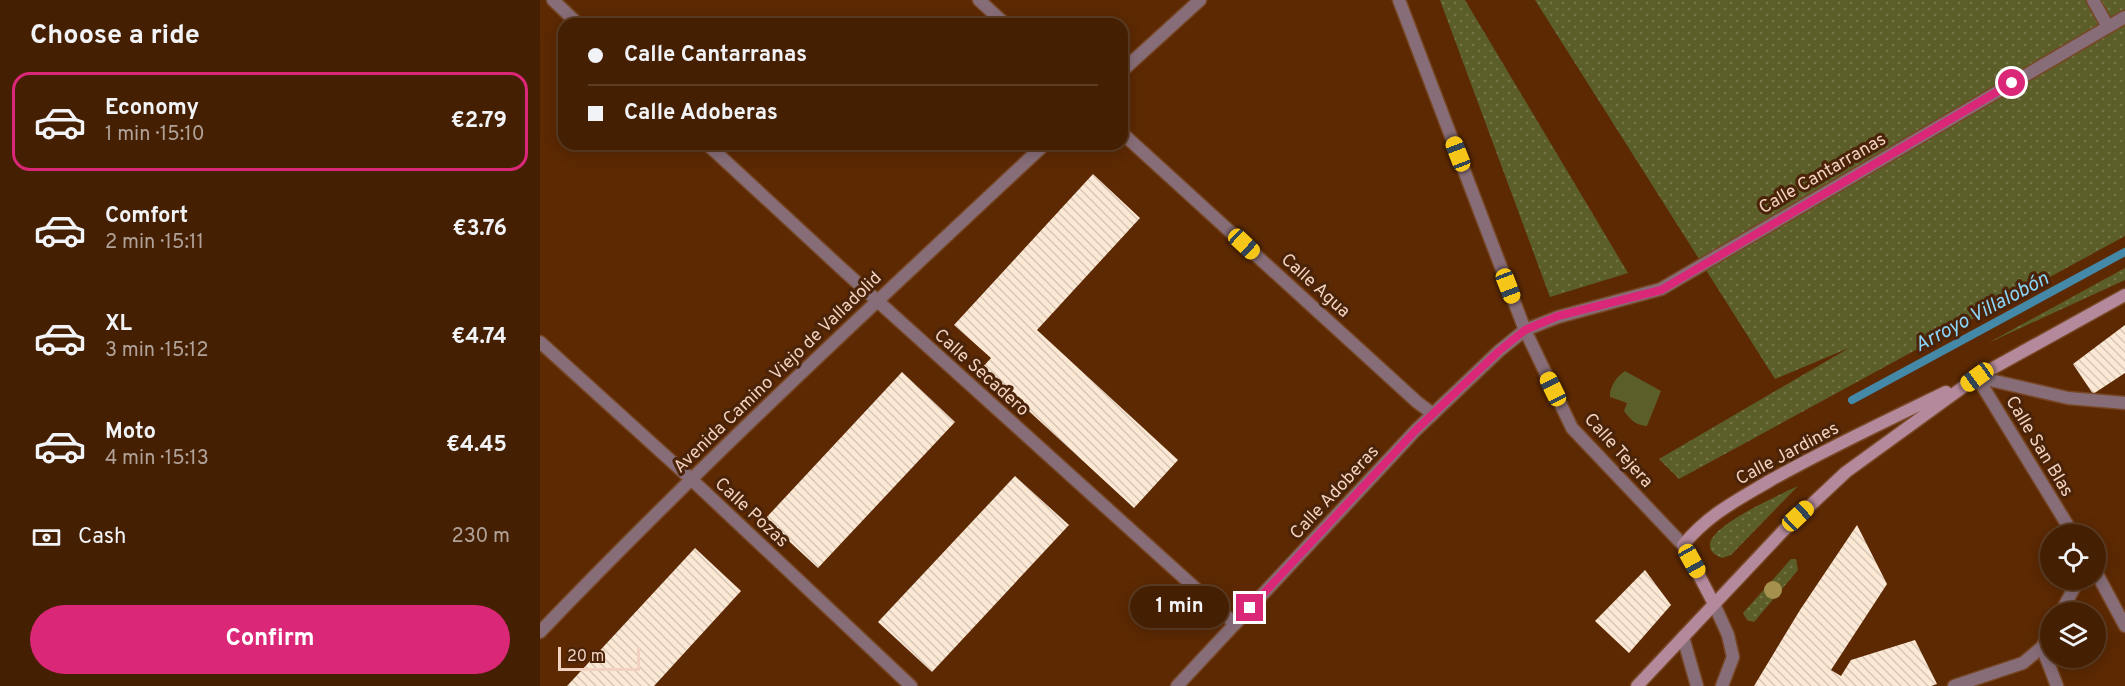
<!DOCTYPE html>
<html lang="en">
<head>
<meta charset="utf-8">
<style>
	body { margin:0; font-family:Overpass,sans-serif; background:#4f2c11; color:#f1f3f6; height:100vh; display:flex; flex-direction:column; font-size:22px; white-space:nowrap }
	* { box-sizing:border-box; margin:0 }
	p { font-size:20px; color:#b0a299 }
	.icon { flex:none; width:33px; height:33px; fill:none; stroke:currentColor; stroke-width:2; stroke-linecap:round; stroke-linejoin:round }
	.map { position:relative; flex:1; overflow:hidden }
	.panel { display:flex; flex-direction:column; background:#451f02; width:540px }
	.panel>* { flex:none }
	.hud { position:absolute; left:18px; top:18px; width:570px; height:132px; border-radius:18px; box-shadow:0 3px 15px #0003,0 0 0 2px #5d3d24; display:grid; align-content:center; height:132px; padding:0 30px; background:#451f02 }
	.buttons { position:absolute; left:1500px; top:524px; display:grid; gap:12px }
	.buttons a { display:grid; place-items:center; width:66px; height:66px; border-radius:50%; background:#451f02; box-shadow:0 3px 15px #0003,0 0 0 2px #5d3d24; font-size:30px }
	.scale { position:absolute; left:18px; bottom:15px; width:82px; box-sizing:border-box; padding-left:6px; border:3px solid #f1d1bf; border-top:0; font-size:16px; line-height:21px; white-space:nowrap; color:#f1d1bf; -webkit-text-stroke:4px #4a2308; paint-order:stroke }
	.end { position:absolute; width:27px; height:27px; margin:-14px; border:8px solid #db2777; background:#fff; box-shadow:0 0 0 3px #fff }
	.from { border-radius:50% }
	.bubble { position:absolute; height:42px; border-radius:21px; background:#451f02; box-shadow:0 3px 15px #0003,0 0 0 2px #5d3d24; font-size:20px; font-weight:700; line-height:42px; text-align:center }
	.car { position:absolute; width:18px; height:36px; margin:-18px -9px; border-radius:8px; box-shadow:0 0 4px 2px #0007; background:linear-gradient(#f5c518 24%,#345 0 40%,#f5c518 0 76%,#345 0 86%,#f5c518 0) }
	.hud b { display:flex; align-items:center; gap:21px; height:57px; font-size:22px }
	.hud b+b { border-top:2px solid #5d3d24 }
	.hud i { width:15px; height:15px; background:#f1f3f6 }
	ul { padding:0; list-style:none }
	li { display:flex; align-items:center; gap:18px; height:99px; margin:0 12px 9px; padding:0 18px; border:3px solid transparent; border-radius:18px }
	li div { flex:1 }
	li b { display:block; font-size:22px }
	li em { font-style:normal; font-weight:700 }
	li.current { border-color:#db2777 }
	li>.icon { width:54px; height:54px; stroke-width:1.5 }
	h2 { padding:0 30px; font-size:27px; line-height:72px }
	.pay { display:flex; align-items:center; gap:15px; height:66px; padding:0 30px; font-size:22px }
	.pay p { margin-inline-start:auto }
	.cta { display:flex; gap:12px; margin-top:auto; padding:12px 30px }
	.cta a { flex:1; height:69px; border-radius:36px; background:#db2777; color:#fff; font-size:24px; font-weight:700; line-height:69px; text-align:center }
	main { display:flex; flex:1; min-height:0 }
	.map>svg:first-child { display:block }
	.grass { fill:url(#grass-dots) }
	.pitch { fill:#5c5e2a }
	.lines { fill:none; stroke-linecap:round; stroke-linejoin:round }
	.stream { stroke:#4589a8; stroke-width:8 }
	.building { fill:url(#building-back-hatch) }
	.minor-casing { stroke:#774725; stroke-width:15 }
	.secondary-casing { stroke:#774725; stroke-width:15 }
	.minor { stroke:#876d78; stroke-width:12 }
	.secondary { stroke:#b3899b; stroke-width:12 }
	.tree { fill:#a5904d }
	.route { stroke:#db2777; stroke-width:8 }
	.labels { text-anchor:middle; stroke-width:6; stroke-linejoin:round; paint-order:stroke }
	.street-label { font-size:18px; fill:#f1d1bf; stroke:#4a2308 }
	.water-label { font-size:20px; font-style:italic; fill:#8ad5fa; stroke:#4a2308 }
</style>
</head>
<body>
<main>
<section class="panel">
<h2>Choose a ride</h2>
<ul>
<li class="current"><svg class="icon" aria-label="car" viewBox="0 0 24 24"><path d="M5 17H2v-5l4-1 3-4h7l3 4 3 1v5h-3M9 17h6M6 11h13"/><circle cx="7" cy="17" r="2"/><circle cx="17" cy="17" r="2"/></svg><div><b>Economy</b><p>1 min · 15:10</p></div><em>€2.79</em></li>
<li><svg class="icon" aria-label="car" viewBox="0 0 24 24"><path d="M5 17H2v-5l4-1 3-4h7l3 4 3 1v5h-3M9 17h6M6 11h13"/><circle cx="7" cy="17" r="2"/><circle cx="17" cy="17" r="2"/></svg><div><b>Comfort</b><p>2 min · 15:11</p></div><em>€3.76</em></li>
<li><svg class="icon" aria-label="car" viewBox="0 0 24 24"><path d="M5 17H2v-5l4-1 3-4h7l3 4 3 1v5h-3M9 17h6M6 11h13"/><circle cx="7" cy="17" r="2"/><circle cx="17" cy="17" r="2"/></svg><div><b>XL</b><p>3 min · 15:12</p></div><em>€4.74</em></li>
<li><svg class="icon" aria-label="car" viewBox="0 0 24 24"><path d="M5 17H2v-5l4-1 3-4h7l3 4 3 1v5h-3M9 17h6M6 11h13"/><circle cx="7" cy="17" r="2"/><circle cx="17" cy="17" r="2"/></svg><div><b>Moto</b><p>4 min · 15:13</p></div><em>€4.45</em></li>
</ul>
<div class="pay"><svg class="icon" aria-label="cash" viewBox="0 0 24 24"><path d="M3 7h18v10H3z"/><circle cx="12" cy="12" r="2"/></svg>Cash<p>230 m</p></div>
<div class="cta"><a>Confirm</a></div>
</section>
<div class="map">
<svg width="1585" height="686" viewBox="0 0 1585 686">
	<defs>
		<pattern id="grass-dots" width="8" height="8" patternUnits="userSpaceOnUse" patternTransform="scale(1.5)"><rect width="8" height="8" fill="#5c5e2a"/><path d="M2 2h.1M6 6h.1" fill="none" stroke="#747447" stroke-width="1.8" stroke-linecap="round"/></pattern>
		<pattern id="building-back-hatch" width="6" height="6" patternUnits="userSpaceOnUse" patternTransform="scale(1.5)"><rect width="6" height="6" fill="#fce9d5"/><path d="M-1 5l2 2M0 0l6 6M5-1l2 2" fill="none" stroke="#d8c7b6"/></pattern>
	</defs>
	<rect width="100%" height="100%" fill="#5c2903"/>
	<g class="grass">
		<polygon points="900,0 925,0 1088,273 1010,297"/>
		<polygon points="995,0 1585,0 1585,236 1139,479 1119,459 1309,348 1235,379"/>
		<polygon points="1585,268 1585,280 1448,343"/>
		<path d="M1258 486 1191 555 1182 558C1176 555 1170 553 1170 545 1169 526 1241 494 1258 486Z"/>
		<polygon points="1251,559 1256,559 1258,570 1214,622 1207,620 1203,613"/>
	</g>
	<path class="pitch" d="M1085 371 1121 391 1107 426C1095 425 1091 420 1084 411L1087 403 1070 397C1069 387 1077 376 1085 371Z"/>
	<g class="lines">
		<polyline class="stream" points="1312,400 1585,252"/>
	</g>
	<g class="building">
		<polygon points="553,174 600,218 497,330 638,460 594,508 442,368 451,358 414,325"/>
		<polygon points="1585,325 1585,373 1553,394 1533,364"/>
		<polygon points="362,372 415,422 278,568 225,519"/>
		<polygon points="475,476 529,525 392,672 338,622"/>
		<polygon points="1317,525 1347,584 1291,670 1301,676 1311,660 1375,640 1397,684 1391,686 1214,686 1260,610"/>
		<polygon points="155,548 201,591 114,686 27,686"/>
		<polygon points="1105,570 1131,605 1089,653 1055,621"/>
	</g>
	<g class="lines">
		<defs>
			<g id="minor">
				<polyline points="13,0 38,24"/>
				<polyline points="439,0 465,24"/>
				<polyline points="859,0 985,330 1032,428 1143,545"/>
				<polyline points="1553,0 1568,27"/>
				<polyline points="582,71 660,0"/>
				<polyline points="582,133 877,402 893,414"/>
				<polyline points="167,144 301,268 695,624"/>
				<polyline points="0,342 151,479 371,686"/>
				<polyline points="1437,377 1533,534"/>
				<polyline points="1437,377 1528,398 1585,403"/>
				<polyline points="1556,572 1585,626"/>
				<polyline points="1174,604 1188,635 1193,657 1182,686"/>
				<polyline points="1521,612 1539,579"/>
				<path d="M0 632C162 463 334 304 505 144"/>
				<polyline points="1143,637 1157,686"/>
				<polyline points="1502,647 1517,686"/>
				<polyline points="637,686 876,430 959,351 985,330 1018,317 1121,289 1585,17"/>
				<polyline points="1414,686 1483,663 1502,647 1510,632"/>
			</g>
			<g id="secondary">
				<path d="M1174 604 1143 545C1170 513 1196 501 1231 480 1288 448 1348 420 1406 392"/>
				<polyline points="1097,686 1243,531 1306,472 1437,377 1585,295"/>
			</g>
		</defs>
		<use href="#minor" class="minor-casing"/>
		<use href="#secondary" class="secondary-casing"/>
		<use href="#minor" class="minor"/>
		<use href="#secondary" class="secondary"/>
	</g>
	<circle class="tree" cx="1233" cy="590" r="9"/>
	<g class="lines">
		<polyline class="route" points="710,608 876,430 959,351 985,330 1018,316 1121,290 1472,83"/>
	</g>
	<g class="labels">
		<g class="street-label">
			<text transform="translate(1282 173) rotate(-30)" y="6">Calle Cantarranas</text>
			<text transform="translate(776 285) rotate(42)" y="6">Calle Agua</text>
			<text transform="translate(237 372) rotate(-44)" y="6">Avenida Camino Viejo de Valladolid</text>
			<text transform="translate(442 372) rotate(42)" y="6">Calle Secadero</text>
			<text transform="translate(1500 446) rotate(59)" y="6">Calle San Blas</text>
			<text transform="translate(1079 450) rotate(48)" y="6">Calle Tejera</text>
			<text transform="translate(1247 453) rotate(-28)" y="6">Calle Jardines</text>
			<text transform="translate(794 492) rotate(-47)" y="6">Calle Adoberas</text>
			<text transform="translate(212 512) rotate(43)" y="6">Calle Pozas</text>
		</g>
		<g class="water-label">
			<text transform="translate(1441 311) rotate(-28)" y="7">Arroyo Villalobón</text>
		</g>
	</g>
</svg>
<div class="buttons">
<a><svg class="icon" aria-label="locate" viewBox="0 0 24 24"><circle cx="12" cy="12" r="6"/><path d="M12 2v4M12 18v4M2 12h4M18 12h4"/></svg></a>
<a><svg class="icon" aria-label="layers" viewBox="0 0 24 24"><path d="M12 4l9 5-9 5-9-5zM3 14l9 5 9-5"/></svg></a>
</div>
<div class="scale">20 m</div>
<i class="end from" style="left:1472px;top:83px"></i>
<i class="end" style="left:710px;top:608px"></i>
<div class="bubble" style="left:590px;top:586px;width:99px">1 min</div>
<i class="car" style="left:918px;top:154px;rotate:339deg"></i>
<i class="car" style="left:704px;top:244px;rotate:133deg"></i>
<i class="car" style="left:968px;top:286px;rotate:159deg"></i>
<i class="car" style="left:1437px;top:377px;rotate:234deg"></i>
<i class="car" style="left:1013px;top:389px;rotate:334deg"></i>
<i class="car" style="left:1258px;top:516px;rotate:47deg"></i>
<i class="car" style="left:1152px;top:561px;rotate:151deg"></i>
<div class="hud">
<b><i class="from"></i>Calle Cantarranas</b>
<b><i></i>Calle Adoberas</b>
</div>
</div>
</main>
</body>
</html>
